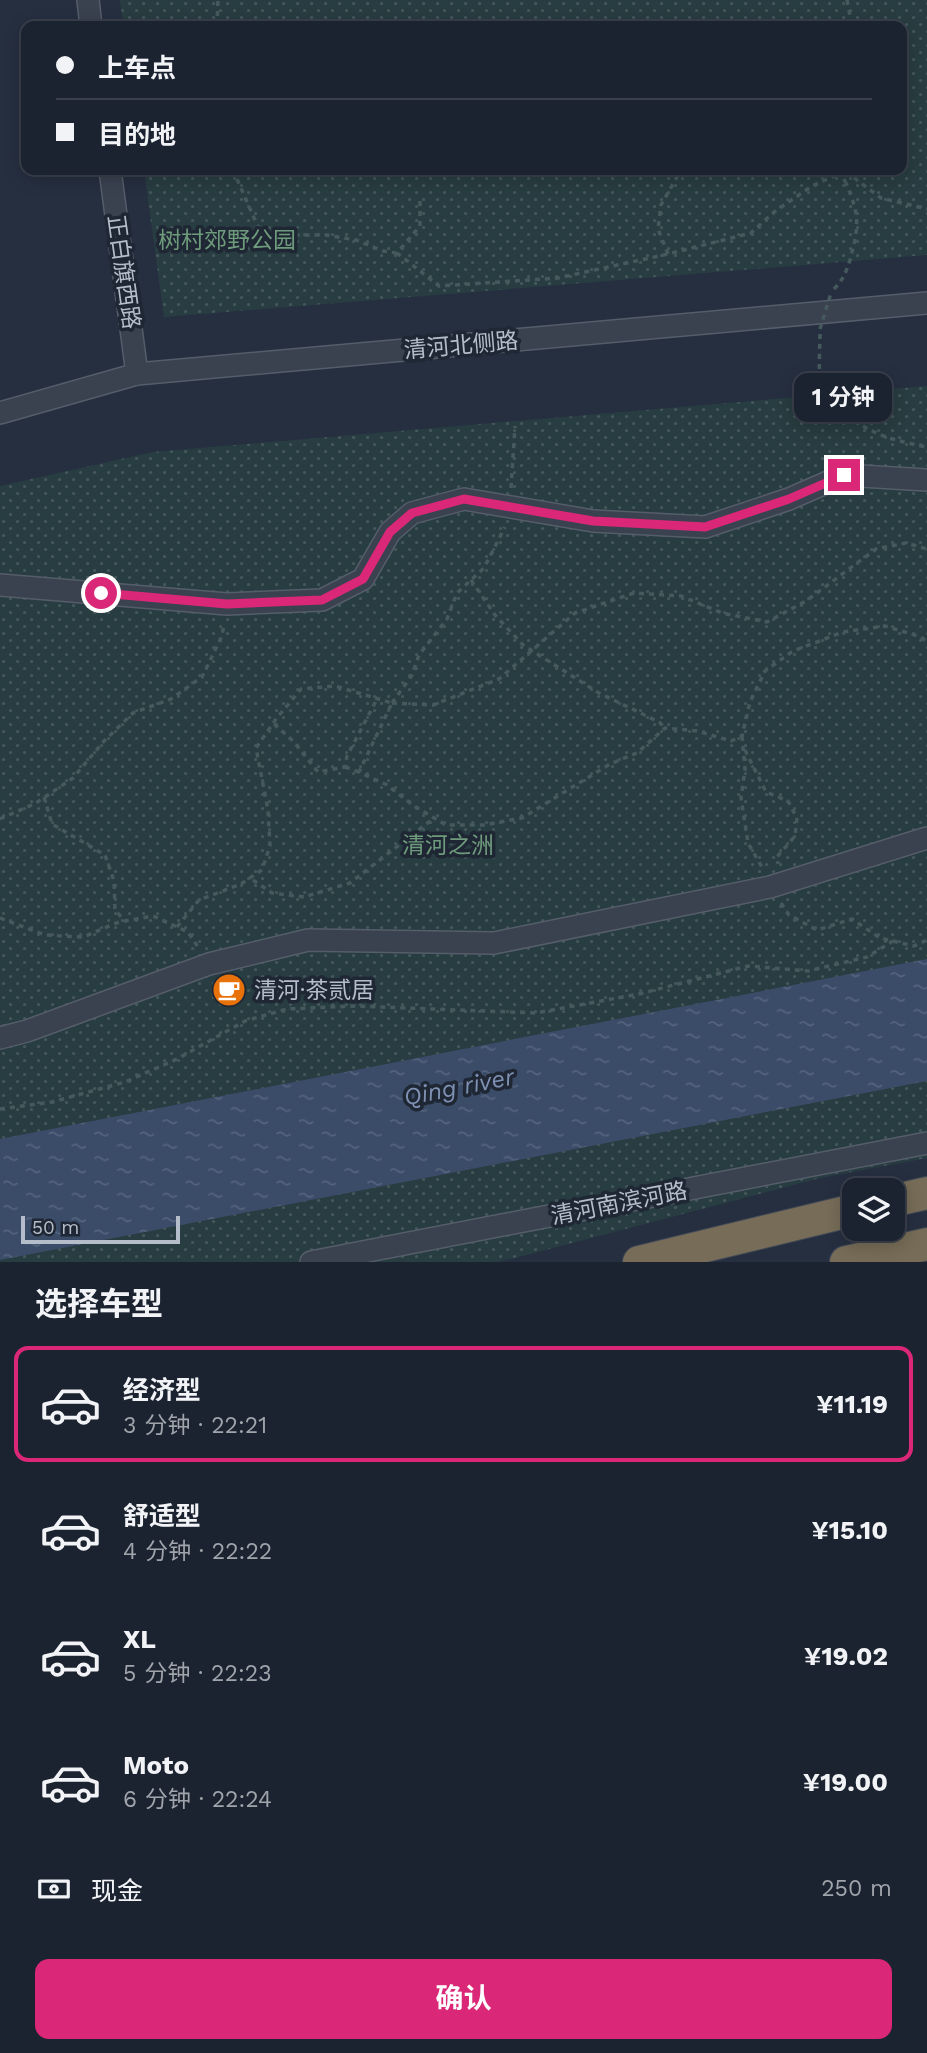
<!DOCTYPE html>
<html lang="zh">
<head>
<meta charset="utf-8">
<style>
	body { margin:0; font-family:"Work Sans","Noto Sans SC",sans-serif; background:#292f3c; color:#f1f3f6; height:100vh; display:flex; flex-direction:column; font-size:26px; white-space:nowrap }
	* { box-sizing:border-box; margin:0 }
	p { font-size:23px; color:#a0a4ab }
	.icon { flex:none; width:38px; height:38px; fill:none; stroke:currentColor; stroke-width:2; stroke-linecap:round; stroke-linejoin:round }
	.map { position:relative; height:1262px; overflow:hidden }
	.sheet { display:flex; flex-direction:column; background:#1c2330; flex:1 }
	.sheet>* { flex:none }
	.top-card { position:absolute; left:21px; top:21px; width:886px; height:154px; border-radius:14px; box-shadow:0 4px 18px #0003,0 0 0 2px #3a404c; display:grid; align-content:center; height:154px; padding:0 35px; background:#1c2330 }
	.controls { position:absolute; left:842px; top:1178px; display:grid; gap:14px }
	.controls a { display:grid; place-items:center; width:63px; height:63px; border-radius:14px; background:#1c2330; box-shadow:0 4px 18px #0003,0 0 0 2px #3a404c; font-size:35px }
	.scale { position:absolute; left:21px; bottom:18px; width:159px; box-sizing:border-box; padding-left:7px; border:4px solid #b6bdca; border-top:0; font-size:19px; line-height:24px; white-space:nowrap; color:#b6bdca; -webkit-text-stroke:5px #1f2735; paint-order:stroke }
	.end { position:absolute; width:32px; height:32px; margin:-16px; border:9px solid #db2777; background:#fff; box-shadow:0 0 0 4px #fff }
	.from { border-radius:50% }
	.bubble { position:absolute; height:49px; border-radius:14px; background:#1c2330; box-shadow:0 4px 18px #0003,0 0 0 2px #3a404c; font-size:23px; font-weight:700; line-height:49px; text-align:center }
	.top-card b { display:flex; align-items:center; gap:24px; height:66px; font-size:26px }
	.top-card b+b { border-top:2px solid #3a404c }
	.top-card i { width:18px; height:18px; background:#f1f3f6 }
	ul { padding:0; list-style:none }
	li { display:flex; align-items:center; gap:21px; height:116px; margin:0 14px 10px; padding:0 21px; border:4px solid transparent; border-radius:14px }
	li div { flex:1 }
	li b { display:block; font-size:26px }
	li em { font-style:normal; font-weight:700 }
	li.current { border-color:#db2777 }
	li>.icon { width:63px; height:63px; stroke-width:1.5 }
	h2 { padding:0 35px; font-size:32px; line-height:84px }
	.pay { display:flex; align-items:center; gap:18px; height:77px; padding:0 35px; font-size:26px }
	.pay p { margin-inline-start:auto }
	.primary-button { display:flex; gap:14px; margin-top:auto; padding:14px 35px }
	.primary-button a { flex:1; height:80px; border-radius:14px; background:#db2777; color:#fff; font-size:28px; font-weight:700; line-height:80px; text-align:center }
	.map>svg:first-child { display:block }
	.grass { fill:url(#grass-dots) }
	.water { fill:url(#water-ripples) }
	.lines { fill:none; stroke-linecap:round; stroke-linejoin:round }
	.minor-casing { stroke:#555d6a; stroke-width:24 }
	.highway-casing { stroke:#424a57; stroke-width:34 }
	.path { stroke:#465a5e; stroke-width:3.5; stroke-dasharray:5 5; stroke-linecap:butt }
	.minor { stroke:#3a4250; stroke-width:21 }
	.highway { stroke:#766c57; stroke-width:32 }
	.path-bridge { stroke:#465a5e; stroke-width:3.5; stroke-dasharray:5 5; stroke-linecap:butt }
	.route { stroke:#db2777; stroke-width:9 }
	.labels { text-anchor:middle; stroke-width:7; stroke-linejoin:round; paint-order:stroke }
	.park-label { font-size:23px; fill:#6e9b7b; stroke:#1f2735 }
	.street-label { font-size:23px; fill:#b6bdca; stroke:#1f2735 }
	.poi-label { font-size:23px; fill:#b6bdca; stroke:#1f2735; text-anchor:start }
	.water-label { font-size:24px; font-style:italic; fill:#7e91b2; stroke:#1f2735 }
</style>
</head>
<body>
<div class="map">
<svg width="927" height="1262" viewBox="0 0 927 1262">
	<defs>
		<pattern id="grass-dots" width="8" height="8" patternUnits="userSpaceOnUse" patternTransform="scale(1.75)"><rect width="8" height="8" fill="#283d41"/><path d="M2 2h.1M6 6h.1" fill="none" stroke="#45575b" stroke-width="1.8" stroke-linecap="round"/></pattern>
		<pattern id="water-ripples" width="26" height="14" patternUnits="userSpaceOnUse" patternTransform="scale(1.75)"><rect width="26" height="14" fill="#3b4c69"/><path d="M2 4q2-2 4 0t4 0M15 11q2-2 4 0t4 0" fill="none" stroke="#55647d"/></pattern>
	</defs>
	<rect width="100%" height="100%" fill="#262f40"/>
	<g class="grass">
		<polygon points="120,0 927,0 927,255 164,317 144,170 901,170 901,26 123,26"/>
		<polygon points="927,386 927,1158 820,1178 499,1262 0,1262 0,486 153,452"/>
	</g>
	<polygon class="water" points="927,959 927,1081 0,1260 0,1139"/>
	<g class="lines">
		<defs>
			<g id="minor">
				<polyline points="88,0 91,26"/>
				<polyline points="110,170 137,374"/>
				<polyline points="0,413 137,374 927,303"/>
				<polyline points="0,585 227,604 322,600 363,579 390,532 412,513 464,499 593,521 705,527 789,499 844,475 927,480"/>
				<polyline points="0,1038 27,1031 209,964 308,940 494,943 770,887 927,838"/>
				<polyline points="311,1262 927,1143"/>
			</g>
			<g id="highway">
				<polyline points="892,1201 927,1193"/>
				<polyline points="639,1262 854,1210"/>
				<polyline points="846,1262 927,1244"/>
			</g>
		</defs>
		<use href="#minor" class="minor-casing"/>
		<use href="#highway" class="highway-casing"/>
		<g class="path">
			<polyline points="847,0 852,26"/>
			<polyline points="217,26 218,0"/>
			<polyline points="233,170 258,227 284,235 326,235 356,240 383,251 396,253"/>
			<polyline points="846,172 881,198 927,209"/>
			<polyline points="420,201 420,226 397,253 439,286 558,278 668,254 751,233 774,212 812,186 845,171"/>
			<polyline points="668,254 658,229 661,205 681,170"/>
			<path d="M834 289C843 280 846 272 850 260 859 226 860 216 846 183"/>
			<path d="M820 334C820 343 818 378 821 384 822 388 828 394 831 397 859 431 885 439 927 447"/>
			<polyline points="511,488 515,426"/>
			<polyline points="471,580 495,615 523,645 599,693 659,722 665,728"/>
			<polyline points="392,703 433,705 499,679 575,613 634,593 681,596 722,613 767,622 806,601 876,549 906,543 927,549"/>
			<polyline points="392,703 412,675 419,655 447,619 457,593 484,568 505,527"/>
			<polyline points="274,724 294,742 318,772 345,767 347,756 377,699"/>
			<polyline points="742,736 745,769 741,798 748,843 763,869"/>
			<polyline points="745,750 766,792 788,801 797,818 795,836 777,857 778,864"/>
			<polyline points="345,767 359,772"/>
			<polyline points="44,797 52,824 105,855 114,881 115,910 125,921"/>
			<polyline points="0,819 36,803 73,778 105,740 133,713 171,699 202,677 222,636 224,624"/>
			<polyline points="253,880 272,893 304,897 350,883 434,818"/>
			<polyline points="781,903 789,915 817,930 852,919 880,938 914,946 927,940"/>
			<polyline points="0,918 45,935 83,937 119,922 153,916 188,932 198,947"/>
			<polyline points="177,927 199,900 241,884 262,870 270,846 268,810 256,748 276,719 301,689 335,686 392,703 359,772 387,785 414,806 446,825 484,825 522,818 610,764 637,753 665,728 697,731 731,741 742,736 750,702 765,671 793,651 843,632 885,626 921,637 927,642"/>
			<polyline points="0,1109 52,1102 125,1082 177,1059 245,1021 287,1009 355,1006 536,1013 639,994 748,966 808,971 867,957 893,941"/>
		</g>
		<use href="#minor" class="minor"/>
		<use href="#highway" class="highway"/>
		<g class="path-bridge">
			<polyline points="839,170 846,183"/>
			<polyline points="820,329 831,293"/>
		</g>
	</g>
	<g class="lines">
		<polyline class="route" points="101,593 227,604 322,600 363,579 390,532 412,513 464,499 593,521 705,527 789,499 844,475"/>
	</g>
	<defs>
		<symbol id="cafe-disc" viewBox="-11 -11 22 22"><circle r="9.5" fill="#e8710a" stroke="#1f2735"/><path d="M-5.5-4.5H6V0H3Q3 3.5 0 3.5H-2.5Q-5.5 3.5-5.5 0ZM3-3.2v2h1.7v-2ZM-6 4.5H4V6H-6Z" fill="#fff"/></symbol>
	</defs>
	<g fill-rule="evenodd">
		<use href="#cafe-disc" x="210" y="971" width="38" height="38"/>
	</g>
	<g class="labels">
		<g class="park-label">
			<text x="227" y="248">树村郊野公园</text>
			<text x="448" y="853">清河之洲</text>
		</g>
		<g class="street-label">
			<text transform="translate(124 272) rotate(82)" y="8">正白旗西路</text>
			<text transform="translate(461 345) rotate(-5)" y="8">清河北侧路</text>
			<text transform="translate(619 1203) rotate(-11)" y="8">清河南滨河路</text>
		</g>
		<g class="poi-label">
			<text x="254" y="998">清河·茶贰居</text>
		</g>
		<g class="water-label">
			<text transform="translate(459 1087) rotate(-11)" y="8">Qing river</text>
		</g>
	</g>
</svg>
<div class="controls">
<a><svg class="icon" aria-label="layers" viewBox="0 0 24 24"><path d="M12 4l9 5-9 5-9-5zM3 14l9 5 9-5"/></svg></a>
</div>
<div class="scale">50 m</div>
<i class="end from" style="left:101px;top:593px"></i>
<i class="end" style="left:844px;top:475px"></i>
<div class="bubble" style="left:794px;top:373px;width:98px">1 分钟</div>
<div class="top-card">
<b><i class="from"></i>上车点</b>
<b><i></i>目的地</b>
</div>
</div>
<section class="sheet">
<h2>选择车型</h2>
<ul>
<li class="current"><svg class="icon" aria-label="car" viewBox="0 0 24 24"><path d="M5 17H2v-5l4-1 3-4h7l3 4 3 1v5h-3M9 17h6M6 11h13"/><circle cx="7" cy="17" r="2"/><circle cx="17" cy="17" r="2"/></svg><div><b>经济型</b><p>3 分钟 · 22:21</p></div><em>¥11.19</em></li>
<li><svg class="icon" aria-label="car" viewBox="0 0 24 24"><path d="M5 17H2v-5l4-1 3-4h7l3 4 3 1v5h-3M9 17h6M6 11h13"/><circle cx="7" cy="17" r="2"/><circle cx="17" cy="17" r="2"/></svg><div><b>舒适型</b><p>4 分钟 · 22:22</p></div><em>¥15.10</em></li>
<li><svg class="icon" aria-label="car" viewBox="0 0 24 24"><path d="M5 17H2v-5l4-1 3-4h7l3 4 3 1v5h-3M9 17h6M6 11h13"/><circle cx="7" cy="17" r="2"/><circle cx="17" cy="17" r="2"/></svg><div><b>XL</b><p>5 分钟 · 22:23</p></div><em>¥19.02</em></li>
<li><svg class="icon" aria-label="car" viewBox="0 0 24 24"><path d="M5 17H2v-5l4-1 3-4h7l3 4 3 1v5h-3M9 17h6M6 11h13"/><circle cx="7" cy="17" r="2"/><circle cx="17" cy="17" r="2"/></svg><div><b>Moto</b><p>6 分钟 · 22:24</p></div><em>¥19.00</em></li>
</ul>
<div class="pay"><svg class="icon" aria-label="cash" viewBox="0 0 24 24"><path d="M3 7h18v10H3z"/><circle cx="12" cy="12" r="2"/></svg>现金<p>250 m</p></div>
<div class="primary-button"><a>确认</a></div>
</section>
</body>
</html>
